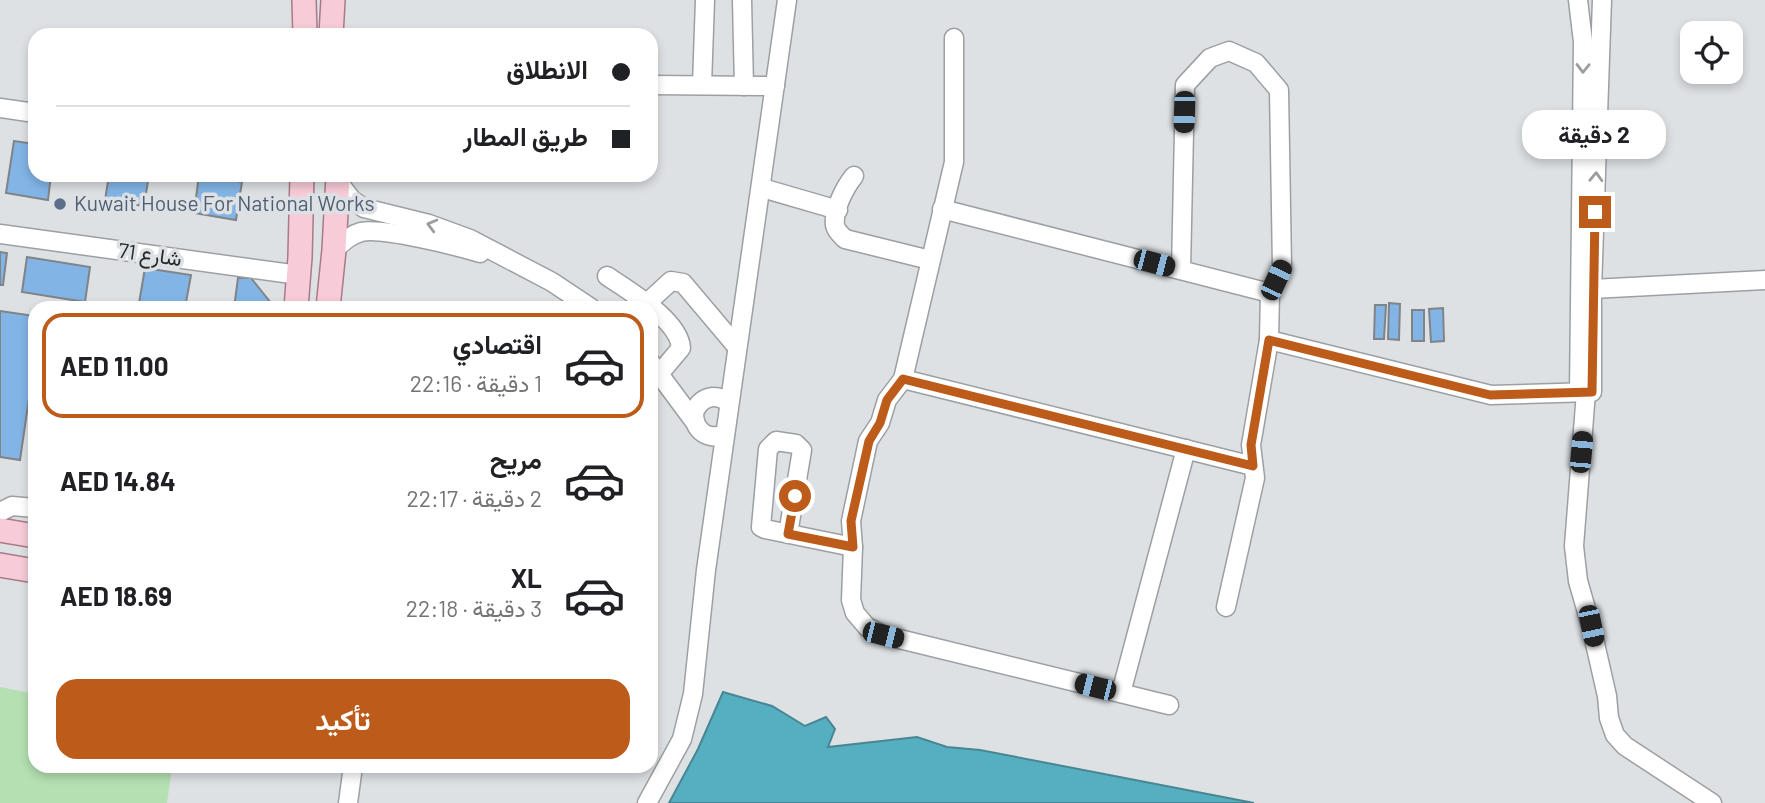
<!DOCTYPE html>
<html lang="ar">
<head>
<meta charset="utf-8">
<style>
	body { margin:0; font-family:Barlow,Vazirmatn,sans-serif; background:#f2f2f2; color:#202124; direction:rtl; height:100vh; display:flex; flex-direction:column; font-size:26px; white-space:nowrap }
	* { box-sizing:border-box; margin:0 }
	p { font-size:23px; color:#757577 }
	.icon { flex:none; width:38px; height:38px; fill:none; stroke:currentColor; stroke-width:2; stroke-linecap:round; stroke-linejoin:round }
	.map { position:relative; flex:1; overflow:hidden; direction:ltr }
	.drawer { position:absolute; left:28px; top:301px; width:630px; height:472px; display:flex; flex-direction:column; background:#fff; border-radius:21px; box-shadow:0 4px 10px #0003; direction:rtl }
	.drawer>* { flex:none }
	.hud { position:absolute; left:28px; top:28px; width:630px; height:154px; border-radius:21px; box-shadow:0 4px 10px #0003; direction:rtl; display:grid; align-content:center; height:154px; padding:0 28px; background:#fff }
	.tools { position:absolute; left:1680px; top:21px; display:grid; gap:14px }
	.tools a { display:grid; place-items:center; width:63px; height:63px; border-radius:14px; background:#fff; box-shadow:0 4px 10px #0003; font-size:35px }
	.end { position:absolute; width:32px; height:32px; margin:-16px; border:9px solid #bc5b1a; background:#fff; box-shadow:0 0 0 4px #fff }
	.from { border-radius:50% }
	.bubble { position:absolute; height:49px; border-radius:21px; background:#fff; box-shadow:0 4px 10px #0003; font-size:23px; font-weight:700; line-height:49px; text-align:center; direction:rtl }
	.car { position:absolute; width:21px; height:42px; margin:-21px -10px; border-radius:9px; box-shadow:0 0 5px 2px #0007; background:linear-gradient(#222 24%,#8ab4d8 0 40%,#222 0 76%,#8ab4d8 0 86%,#222 0) }
	.hud b { display:flex; align-items:center; gap:24px; height:66px; font-size:26px }
	.hud b+b { border-top:2px solid #e0e0e0 }
	.hud i { width:18px; height:18px; background:#202124 }
	ul { padding:12px 0 0; list-style:none }
	li { display:flex; align-items:center; gap:21px; height:105px; margin:0 14px 10px; padding:0 14px; border:4px solid transparent; border-radius:21px }
	li div { flex:1 }
	li b { display:block; font-size:26px }
	li em { font-style:normal; font-weight:700 }
	li.on { border-color:#bc5b1a }
	li>.icon { width:63px; height:63px; stroke-width:1.5 }
	.cta { display:flex; gap:14px; margin-top:auto; padding:14px 28px }
	.cta a { flex:1; height:80px; border-radius:21px; background:#bc5b1a; color:#fff; font-size:28px; font-weight:700; line-height:80px; text-align:center }
	.map>svg:first-child { display:block }
	.green { fill:#b5e0b2 }
	.water { fill:#56afc0; stroke:#478692; stroke-width:2 }
	.building { fill:#82b4e5; stroke:#818487; stroke-width:2 }
	.lines { fill:none; stroke-linecap:round; stroke-linejoin:round }
	.minor-casing { stroke:#9ca0a3; stroke-width:21 }
	.major-casing { stroke:#a97a88; stroke-width:26 }
	.minor { stroke:#fff; stroke-width:18 }
	.major { stroke:#f7cbd7; stroke-width:23 }
	.oneway { stroke:#9c9d9e }
	.route { stroke:#bc5b1a; stroke-width:9 }
	.service-dot { fill:#5c6f8a; stroke:#dde1e4; stroke-width:2.5 }
	.labels { text-anchor:middle; stroke-width:7; stroke-linejoin:round; paint-order:stroke }
	.service-label { font-size:21px; fill:#4e5e75; stroke:#dde1e4; text-anchor:start }
	.street-label { font-size:21px; fill:#242627; stroke:#dde1e4 }
</style>
</head>
<body>
<div class="map">
<svg width="1765" height="803" viewBox="0 0 1765 803">
	<rect width="100%" height="100%" fill="#dde1e4"/>
	<polygon class="green" points="0,687 35,694 35,766 172,767 167,803 0,803"/>
	<polygon class="water" points="723,692 772,706 805,726 826,717 835,729 828,747 917,737 947,747 980,750 1254,803 669,803 698,749"/>
	<g class="building">
		<polygon points="14,141 35,144 35,175 51,175 48,200 6,193"/>
		<polygon points="109,175 149,175 144,206 105,200"/>
		<polygon points="199,175 242,182 236,220 194,213"/>
		<polygon points="0,252 7,253 3,285 0,285"/>
		<polygon points="27,257 90,267 85,302 22,292"/>
		<polygon points="145,268 191,275 185,308 139,303"/>
		<polygon points="238,278 251,278 275,308 234,308"/>
		<polygon points="1389,303 1400,304 1399,340 1388,339"/>
		<polygon points="1375,305 1386,305 1384,339 1374,339"/>
		<polygon points="1443,308 1444,341 1431,342 1429,309"/>
		<rect x="1412" y="310" width="12" height="31"/>
		<polygon points="0,311 35,316 35,357 20,460 0,457"/>
	</g>
	<g class="lines">
		<defs>
			<g id="minor">
				<polyline points="742,0 744,86"/>
				<polyline points="1578,0 1583,42 1579,392"/>
				<polyline points="954,38 954,162 903,379 887,400 880,423 868,441 851,521 853,547 851,600 855,613 867,627 883,635 1169,705"/>
				<polyline points="651,85 775,86"/>
				<polyline points="702,85 705,0"/>
				<polyline points="0,108 35,113"/>
				<path d="M854 176C845 187 833 210 835 225 836 231 841 235 845 239L930 260"/>
				<polyline points="339,183 352,200 364,208 429,224 470,239 552,282 591,308"/>
				<polyline points="762,188 838,210"/>
				<polyline points="942,209 1270,293"/>
				<polyline points="0,234 299,275"/>
				<path d="M334 250C343 242 350 235 361 232 382 227 457 246 480 253"/>
				<polyline points="1181,270 1185,85 1210,58 1229,51 1256,63 1279,90 1282,267 1270,293 1269,340 1251,445 1255,478 1226,607"/>
				<path d="M607 276C629 291 679 320 681 348L660 373"/>
				<polyline points="1592,289 1765,280"/>
				<polyline points="647,303 671,281 683,283 737,347"/>
				<polyline points="1269,340 1491,395 1592,392 1592,289 1602,0"/>
				<polyline points="651,363 694,421"/>
				<polyline points="903,379 1253,466"/>
				<polyline points="1586,392 1574,546 1578,581 1591,626 1607,696 1609,718 1615,735 1625,746 1712,803"/>
				<path d="M725 434C708 441 694 431 694 413 700 397 715 392 729 403"/>
				<polyline points="0,512 12,506 35,508"/>
				<polyline points="788,534 802,450 796,444 776,441 768,449 761,527 765,529 853,547"/>
				<polyline points="1121,693 1186,449"/>
				<polyline points="348,803 353,766"/>
				<polyline points="647,803 682,739 693,694 706,570 787,0"/>
			</g>
			<g id="major">
				<polyline points="304,0 305,35"/>
				<polyline points="331,35 333,0"/>
				<polyline points="296,308 300,257 302,175"/>
				<polyline points="328,308 334,250 338,175"/>
				<polyline points="0,530 35,536"/>
				<polyline points="0,565 35,571"/>
			</g>
		</defs>
		<use href="#minor" class="minor-casing"/>
		<use href="#major" class="major-casing"/>
		<use href="#minor" class="minor"/>
		<use href="#major" class="major"/>
	</g>
	<defs><path id="oneway-chevron" d="M-2-3.5L2.5 0L-2 3.5" fill="none" stroke-width="1.6" stroke-linecap="round" stroke-linejoin="round" transform="scale(1.75)"/></defs>
	<g class="oneway">
		<use href="#oneway-chevron" transform="translate(1583 68) rotate(91)"/>
		<use href="#oneway-chevron" transform="translate(1596 177) rotate(-88)"/>
		<use href="#oneway-chevron" transform="translate(432 225) rotate(-165)"/>
	</g>
	<g class="lines">
		<polyline class="route" points="795,496 788,534 853,547 851,521 869,441 880,423 887,400 903,379 1253,466 1251,445 1269,340 1490,395 1592,392 1595,212"/>
	</g>
	<circle class="service-dot" cx="60" cy="204" r="7"/>
	<g class="labels">
		<g class="service-label">
			<text x="74" y="211">Kuwait House For National Works</text>
		</g>
		<g class="street-label">
			<text transform="translate(150 255) rotate(8)" y="7">شارع 71</text>
		</g>
	</g>
</svg>
<div class="tools">
<a><svg class="icon" aria-label="locate" viewBox="0 0 24 24"><circle cx="12" cy="12" r="6"/><path d="M12 2v4M12 18v4M2 12h4M18 12h4"/></svg></a>
</div>
<i class="end from" style="left:795px;top:496px"></i>
<i class="end" style="left:1595px;top:212px"></i>
<div class="bubble" style="left:1522px;top:110px;width:144px">2 دقيقة</div>
<i class="car" style="left:1184px;top:112px;rotate:182deg"></i>
<i class="car" style="left:1154px;top:263px;rotate:105deg"></i>
<i class="car" style="left:1276px;top:280px;rotate:25deg"></i>
<i class="car" style="left:1581px;top:452px;rotate:5deg"></i>
<i class="car" style="left:1591px;top:626px;rotate:168deg"></i>
<i class="car" style="left:883px;top:635px;rotate:104deg"></i>
<i class="car" style="left:1095px;top:687px;rotate:284deg"></i>
<div class="hud">
<b><i class="from"></i>الانطلاق</b>
<b><i></i>طريق المطار</b>
</div>
<section class="drawer">
<ul>
<li class="on"><svg class="icon" aria-label="car" viewBox="0 0 24 24"><path d="M5 17H2v-5l4-1 3-4h7l3 4 3 1v5h-3M9 17h6M6 11h13"/><circle cx="7" cy="17" r="2"/><circle cx="17" cy="17" r="2"/></svg><div><b>اقتصادي</b><p>1 دقيقة · 22:16</p></div><em>AED 11.00</em></li>
<li><svg class="icon" aria-label="car" viewBox="0 0 24 24"><path d="M5 17H2v-5l4-1 3-4h7l3 4 3 1v5h-3M9 17h6M6 11h13"/><circle cx="7" cy="17" r="2"/><circle cx="17" cy="17" r="2"/></svg><div><b>مريح</b><p>2 دقيقة · 22:17</p></div><em>AED 14.84</em></li>
<li><svg class="icon" aria-label="car" viewBox="0 0 24 24"><path d="M5 17H2v-5l4-1 3-4h7l3 4 3 1v5h-3M9 17h6M6 11h13"/><circle cx="7" cy="17" r="2"/><circle cx="17" cy="17" r="2"/></svg><div><b>XL</b><p>3 دقيقة · 22:18</p></div><em>AED 18.69</em></li>
</ul>
<div class="cta"><a>تأكيد</a></div>
</section>
</div>
</body>
</html>
